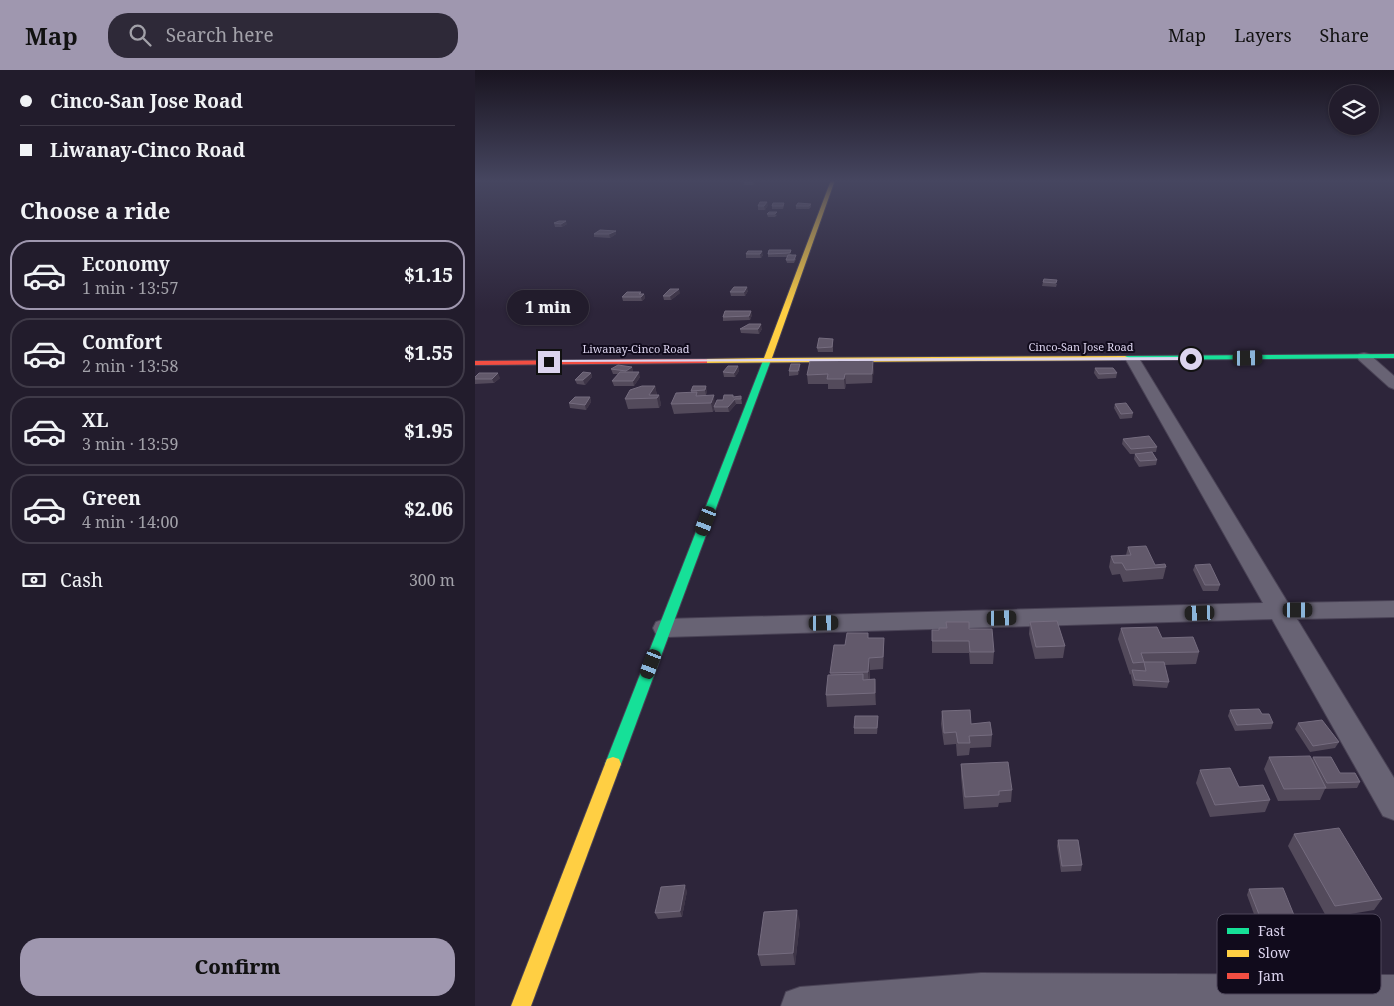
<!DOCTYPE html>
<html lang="en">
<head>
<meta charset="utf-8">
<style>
	body { margin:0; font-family:"Noto Serif",serif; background:#2e2938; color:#f1f3f6; height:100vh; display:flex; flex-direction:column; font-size:19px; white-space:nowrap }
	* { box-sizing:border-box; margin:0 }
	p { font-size:16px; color:#a2a1a9 }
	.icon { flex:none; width:28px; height:28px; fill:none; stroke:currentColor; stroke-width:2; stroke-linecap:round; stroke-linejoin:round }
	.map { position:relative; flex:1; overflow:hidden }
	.sheet { display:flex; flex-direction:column; background:#221c2c; width:475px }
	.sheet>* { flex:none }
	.guide { display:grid; align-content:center; height:110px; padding:0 20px; background:#221c2c }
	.buttons { position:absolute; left:854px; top:15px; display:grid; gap:10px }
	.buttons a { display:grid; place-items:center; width:50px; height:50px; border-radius:50%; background:#221c2c; box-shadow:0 1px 4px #0004,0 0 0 1px #3f3a48; font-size:25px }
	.end { position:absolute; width:22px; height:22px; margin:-11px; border:6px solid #dcd4ee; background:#111; box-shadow:0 0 0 2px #111 }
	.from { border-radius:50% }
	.bubble { position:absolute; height:35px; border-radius:18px; background:#221c2c; box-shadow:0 1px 4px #0004,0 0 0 1px #3f3a48; font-size:16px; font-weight:800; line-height:35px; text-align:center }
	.car { position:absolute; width:15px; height:30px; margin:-15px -8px; border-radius:6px; box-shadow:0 0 4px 1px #0007; background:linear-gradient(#222 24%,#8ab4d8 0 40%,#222 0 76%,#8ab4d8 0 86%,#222 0) }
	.guide b { display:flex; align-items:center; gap:18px; height:48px; font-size:19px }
	.guide b+b { border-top:1px solid #3f3a48 }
	.guide i { width:12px; height:12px; background:#f1f3f6 }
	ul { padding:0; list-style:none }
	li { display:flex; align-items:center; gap:15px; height:70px; margin:0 10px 8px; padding:0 10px; border:2px solid #3f3a48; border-radius:20px }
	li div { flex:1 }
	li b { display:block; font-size:19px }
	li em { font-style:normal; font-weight:800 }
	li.selected { border-color:#9f97af }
	li>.icon { width:45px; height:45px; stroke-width:1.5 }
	h2 { padding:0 20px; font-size:22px; line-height:60px }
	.pay { display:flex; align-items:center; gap:12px; height:55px; padding:0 20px; font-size:19px }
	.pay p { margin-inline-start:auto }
	.primary-button { display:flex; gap:10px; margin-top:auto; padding:10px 20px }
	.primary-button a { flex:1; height:58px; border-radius:20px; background:#9f97af; color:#111; font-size:20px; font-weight:800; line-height:58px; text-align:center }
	header { display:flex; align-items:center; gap:30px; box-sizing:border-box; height:70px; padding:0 25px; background:#9f97af; color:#111 }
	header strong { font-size:24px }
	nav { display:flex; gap:28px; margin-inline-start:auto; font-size:18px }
	.search { width:350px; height:45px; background:#2e2938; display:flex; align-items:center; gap:12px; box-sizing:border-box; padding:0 18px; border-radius:20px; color:#a2a1a9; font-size:19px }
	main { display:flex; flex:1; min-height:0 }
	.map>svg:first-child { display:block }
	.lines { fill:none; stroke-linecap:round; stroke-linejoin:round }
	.street-casing { stroke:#494255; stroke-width:2 }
	.fast-casing { stroke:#494255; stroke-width:2 }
	.slow-casing { stroke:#494255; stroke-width:2 }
	.jam-casing { stroke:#494255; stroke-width:2 }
	.street { fill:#686374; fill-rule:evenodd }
	.fast { fill:#16e098; fill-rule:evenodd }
	.slow { fill:#ffcf43; fill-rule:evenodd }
	.jam { fill:#f24e42; fill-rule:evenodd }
	.wall { fill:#534a5b }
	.shaded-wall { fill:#3e3547 }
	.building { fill:#62596b; stroke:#756c7f }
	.route { fill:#dcd4ee }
	.labels { text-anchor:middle; stroke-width:4; stroke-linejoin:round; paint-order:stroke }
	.far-street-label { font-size:11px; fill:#dcd4ee; stroke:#110b1c }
	.key { fill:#110b1c; stroke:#4e475b; stroke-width:1 }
	.key-label { font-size:14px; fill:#dcd4ee }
</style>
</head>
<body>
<header>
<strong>Map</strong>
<div class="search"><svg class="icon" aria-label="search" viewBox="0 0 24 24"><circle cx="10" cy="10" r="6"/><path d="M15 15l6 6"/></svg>Search here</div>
<nav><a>Map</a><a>Layers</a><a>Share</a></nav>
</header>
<main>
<section class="sheet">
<div class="guide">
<b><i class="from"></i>Cinco-San Jose Road</b>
<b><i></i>Liwanay-Cinco Road</b>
</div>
<h2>Choose a ride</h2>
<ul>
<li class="selected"><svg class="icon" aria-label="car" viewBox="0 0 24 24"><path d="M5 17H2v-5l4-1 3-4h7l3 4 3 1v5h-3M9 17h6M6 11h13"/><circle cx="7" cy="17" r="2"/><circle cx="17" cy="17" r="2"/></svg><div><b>Economy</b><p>1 min · 13:57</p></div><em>$1.15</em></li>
<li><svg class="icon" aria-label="car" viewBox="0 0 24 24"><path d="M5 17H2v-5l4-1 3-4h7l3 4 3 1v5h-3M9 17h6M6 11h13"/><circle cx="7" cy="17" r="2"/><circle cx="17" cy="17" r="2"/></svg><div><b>Comfort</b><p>2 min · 13:58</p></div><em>$1.55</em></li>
<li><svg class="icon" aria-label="car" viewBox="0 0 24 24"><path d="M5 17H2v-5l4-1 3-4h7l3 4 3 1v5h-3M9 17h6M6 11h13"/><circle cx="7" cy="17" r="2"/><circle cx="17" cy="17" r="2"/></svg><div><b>XL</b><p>3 min · 13:59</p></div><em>$1.95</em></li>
<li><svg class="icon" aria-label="car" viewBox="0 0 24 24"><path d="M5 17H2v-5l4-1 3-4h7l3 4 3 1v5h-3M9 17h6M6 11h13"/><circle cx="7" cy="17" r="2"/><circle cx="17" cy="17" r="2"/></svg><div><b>Green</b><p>4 min · 14:00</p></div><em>$2.06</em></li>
</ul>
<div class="pay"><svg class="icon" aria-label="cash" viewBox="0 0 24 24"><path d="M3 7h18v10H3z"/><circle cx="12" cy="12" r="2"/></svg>Cash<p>300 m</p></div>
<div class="primary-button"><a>Confirm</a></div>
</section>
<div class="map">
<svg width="919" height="936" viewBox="0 0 919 936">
	<rect width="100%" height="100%" fill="#2d253a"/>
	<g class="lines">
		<defs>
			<g id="street">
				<polygon points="889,283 894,284 919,306 919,319 914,317 884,290 882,287 884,284"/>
				<polygon points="658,286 665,290 813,533 919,531 919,547 822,549 919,708 919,750 908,746 797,549 190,567 181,564 178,558 181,552 190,549 788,533 651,290"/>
				<polygon points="506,903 919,905 919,936 306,936 311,922 325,917"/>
			</g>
			<g id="fast">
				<polygon points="919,284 919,288 650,290 646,288 650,286"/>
				<polygon points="289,288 296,290 146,694 144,699 138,701 132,699 130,694"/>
			</g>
			<g id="slow">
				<polygon points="356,110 360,110 297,288 650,286 654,288 650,290 226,293 226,289 229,289 289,288"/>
				<polygon points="138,687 144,689 146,694 56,936 36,936 130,694 132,689"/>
			</g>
			<polygon id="jam" points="229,289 232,289 232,293 0,295 0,291"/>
		</defs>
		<use href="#street" class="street-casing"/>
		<use href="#fast" class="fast-casing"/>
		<use href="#slow" class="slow-casing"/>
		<use href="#jam" class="jam-casing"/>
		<use href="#street" class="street"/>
		<use href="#fast" class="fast"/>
		<use href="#slow" class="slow"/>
		<use href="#jam" class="jam"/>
	</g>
	<g class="wall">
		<polygon points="271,110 281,110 281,111 278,115 269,115 269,112"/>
		<polygon points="309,133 309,136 308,139 297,139 297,136"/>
		<polygon points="336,134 336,137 334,139 321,139 321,136"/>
		<polygon points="293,135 290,140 283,140 283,136"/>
		<polygon points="294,142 302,145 300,147 293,147 292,144"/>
		<polygon points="84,151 92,154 87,157 80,157 79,153"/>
		<polygon points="119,164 141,164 135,168 119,167"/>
		<polygon points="294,180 317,184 316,185 321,189 319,193 312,193 311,190 313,187 293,187 293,184"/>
		<polygon points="273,181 288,185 286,188 271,188 271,184"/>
		<polygon points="569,209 582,214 581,217 567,216 568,212"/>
		<polygon points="273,221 270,226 256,226 255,222"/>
		<polygon points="166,222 166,224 169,224 170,228 167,231 148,231 147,227"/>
		<polygon points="205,223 196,230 189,230 188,226"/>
		<polygon points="277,245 275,250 248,251 248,247"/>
		<polygon points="265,259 287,259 284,264 266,263"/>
		<polygon points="358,269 358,282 343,282 342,278"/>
		<polygon points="325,294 325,299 323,305 314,306 314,301"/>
		<polygon points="263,296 264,301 260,307 249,307 248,302"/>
		<polygon points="157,297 158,302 165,307 159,316 139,316 137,311 143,304 138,304 136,299"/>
		<polygon points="620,298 642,303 641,308 623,309 619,303"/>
		<polygon points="399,299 397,313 371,314 370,319 353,319 353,314 333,314 332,305"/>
		<polygon points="116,303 117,307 110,315 102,314 100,310"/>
		<polygon points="0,307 25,308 19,313 0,314"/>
		<polygon points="180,316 182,325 184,325 186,335 184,338 153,339 150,329"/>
		<polygon points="218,316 232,321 231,325 240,334 248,330 259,327 266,326 267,334 261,334 254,342 240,342 239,339 238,342 199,344 196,334 216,323 216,321"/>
		<polygon points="115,327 116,332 111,340 95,338 94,333"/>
		<polygon points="640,334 658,343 657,348 645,349 639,338"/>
		<polygon points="648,369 682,377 681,382 677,382 682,390 681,395 664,397 659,389 660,384 655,384 647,374"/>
		<polygon points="653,477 680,495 691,497 688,509 648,512 645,504 637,505 634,497 636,486 651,485"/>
		<polygon points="720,495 745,515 743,521 728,521 718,500"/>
		<polygon points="555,552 590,576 588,588 560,589 554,564"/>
		<polygon points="471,558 494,559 519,582 518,594 495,594 494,583 457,583 457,560 464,560"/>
		<polygon points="646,558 687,568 724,582 721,594 689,595 694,612 692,618 658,616 656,606 656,604 655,605 643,569"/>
		<polygon points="393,563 393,568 409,568 409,580 408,599 395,600 395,609 400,609 401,635 352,637 351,625 356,605 355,603 370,575"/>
		<polygon points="755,640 787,644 798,653 796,659 760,661 753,646"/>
		<polygon points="467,641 496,654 517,665 516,677 495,678 494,685 482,686 481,674 469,675 466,654"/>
		<polygon points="403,652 402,664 379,664 379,658"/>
		<polygon points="823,653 864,672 860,678 835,682 820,659"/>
		<polygon points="794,687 837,690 838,687 865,703 885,712 882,718 850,719 845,730 803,731 789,699"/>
		<polygon points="486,694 537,720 536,732 524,733 523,737 489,739 486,706"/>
		<polygon points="725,700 795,730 790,742 735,747 721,713"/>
		<polygon points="819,764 907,829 899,840 852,848 813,776"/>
		<polygon points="583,770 607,795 606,801 586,802 582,776"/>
		<polygon points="774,819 821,850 818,856 784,858 772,825"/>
		<polygon points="212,821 207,847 183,849 180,843"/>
		<polygon points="325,852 320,895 286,896 283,885"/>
	</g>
	<g class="shaded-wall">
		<polygon points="280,110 281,110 281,111 278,115 278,112"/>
		<polygon points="292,132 293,135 290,140 289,136"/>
		<polygon points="91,151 92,154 87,157 86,154"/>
		<polygon points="141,161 141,164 135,168 134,164"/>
		<polygon points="287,181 288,185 286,188 285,184"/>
		<polygon points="272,217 273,221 270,226 269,222"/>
		<polygon points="204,219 205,223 196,230 195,226"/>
		<polygon points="169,224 170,228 167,231 166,227"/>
		<polygon points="276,241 277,245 275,250 274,246"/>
		<polygon points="286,254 287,259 284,264 283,259"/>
		<polygon points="398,290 399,299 397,313 397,304"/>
		<polygon points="325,294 325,299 323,305 323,301"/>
		<polygon points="263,296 264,301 260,307 259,303"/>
		<polygon points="157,297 158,302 152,306 151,301"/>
		<polygon points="164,302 165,307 159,316 158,311"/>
		<polygon points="23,303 25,308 19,313 17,309"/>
		<polygon points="116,303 117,307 110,315 108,310"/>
		<polygon points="370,304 371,314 370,319 369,309"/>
		<polygon points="180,316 182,326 174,325"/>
		<polygon points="231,316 232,321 231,325 230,320"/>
		<polygon points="184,325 186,335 184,338 182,328"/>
		<polygon points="239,325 240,335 238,342 236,333"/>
		<polygon points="258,325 261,334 254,342 253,337"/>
		<polygon points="115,327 116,332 111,340 110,335"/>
		<polygon points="394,588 395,600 394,614 393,602"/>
		<polygon points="400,609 401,621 401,635 400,623"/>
		<polygon points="210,815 212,821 207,847 205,841"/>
		<polygon points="322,840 325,852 320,895 318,883"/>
	</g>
	<g class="building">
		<polygon points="271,110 280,110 278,112 269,112"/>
		<polygon points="285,132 292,132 289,136 283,136"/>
		<polygon points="298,133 309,133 308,136 297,136"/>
		<polygon points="323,133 336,134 334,136 321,136"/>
		<polygon points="294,142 302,142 300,144 292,144"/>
		<polygon points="84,151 91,151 86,154 79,153"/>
		<polygon points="125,160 141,161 134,164 119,164"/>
		<polygon points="294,180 316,180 315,183 293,184"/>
		<polygon points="273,181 287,181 285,184 271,184"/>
		<polygon points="313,185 321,185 319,190 311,190"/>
		<polygon points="569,209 582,210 581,213 568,212"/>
		<polygon points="259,217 272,217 269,222 255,222"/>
		<polygon points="195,219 204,219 195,226 188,226"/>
		<polygon points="152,222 166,222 164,224 169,224 166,227 147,227"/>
		<polygon points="250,241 276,241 274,246 248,247"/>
		<polygon points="274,254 286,254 283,259 265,259"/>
		<polygon points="344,268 358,269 357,277 342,278"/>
		<polygon points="398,290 397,304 370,304 369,309 352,309 353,304 332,305 335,291"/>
		<polygon points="316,294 325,294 323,301 314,301"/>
		<polygon points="143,295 157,297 151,301 136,299"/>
		<polygon points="253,296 263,296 259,303 248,302"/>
		<polygon points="620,298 638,298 642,303 624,304"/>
		<polygon points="108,302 116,303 108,310 100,310"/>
		<polygon points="145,302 164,302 158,311 137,311"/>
		<polygon points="4,303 23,303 17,309 0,309 0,307"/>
		<polygon points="167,316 180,316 174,325 184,325 182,328 150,329 155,320"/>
		<polygon points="218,316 231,316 230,320 216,321"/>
		<polygon points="222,322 221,326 239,325 236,333 196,334 201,323"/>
		<polygon points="249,325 258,325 258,327 266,326 266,329 260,329 253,337 239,337 242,330 248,330"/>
		<polygon points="100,327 115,327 110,335 94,333"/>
		<polygon points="651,333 658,343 646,344 640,334"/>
		<polygon points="674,366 682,377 656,379 648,369"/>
		<polygon points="677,382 682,390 665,391 660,384"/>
		<polygon points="671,476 680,495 690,494 691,497 651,500 647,493 639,493 636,486 656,485 653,477"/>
		<polygon points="735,494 745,515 730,515 720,495"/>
		<polygon points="582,551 590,576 561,577 555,552"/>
		<polygon points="471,552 494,552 494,559 517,559 519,582 495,582 494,571 457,571 457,560 464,560 464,558 472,558"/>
		<polygon points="682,557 687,568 718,567 724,582 666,583 669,592 658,593 646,558"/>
		<polygon points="372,563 393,563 393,568 409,568 408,587 394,588 393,602 355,603 359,575 370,575"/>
		<polygon points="669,592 689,592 694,612 660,610 657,600 671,601"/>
		<polygon points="388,604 388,610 400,609 400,623 351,625 353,605"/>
		<polygon points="784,639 787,644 794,644 798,653 762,655 755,640"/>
		<polygon points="495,640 496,654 515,652 517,665 494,666 495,673 483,673 481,662 469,663 467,641"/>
		<polygon points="380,646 403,646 402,658 379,658"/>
		<polygon points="847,650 864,672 838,676 823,653"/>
		<polygon points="835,686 851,718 809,719 794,687"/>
		<polygon points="838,687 856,687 865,703 880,703 885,712 852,713"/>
		<polygon points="533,692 537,720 524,721 524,725 490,727 486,694"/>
		<polygon points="755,698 764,717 788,715 795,730 740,735 725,700"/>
		<polygon points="864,758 907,829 860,836 819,764"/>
		<polygon points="583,770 603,770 607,795 587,796"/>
		<polygon points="210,815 205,841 180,843 186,817"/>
		<polygon points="808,818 821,850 787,852 774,819"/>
		<polygon points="322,840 318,883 283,885 289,842"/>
	</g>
	<linearGradient id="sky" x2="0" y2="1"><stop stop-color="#191420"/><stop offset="0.46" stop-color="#464660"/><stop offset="1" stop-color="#464660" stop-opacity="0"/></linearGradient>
	<rect width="919" height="241" fill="url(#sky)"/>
	<polygon class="route" points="716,287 718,290 71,292 74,290"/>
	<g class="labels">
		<g class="far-street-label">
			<text x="606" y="281">Cinco-San Jose Road</text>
			<text x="161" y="283">Liwanay-Cinco Road</text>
		</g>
	</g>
	<rect x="742" y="844" width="164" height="80" rx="8" class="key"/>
	<rect x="752" y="858" width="22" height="6" fill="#16e098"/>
	<rect x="752" y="880" width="22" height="7" fill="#ffcf43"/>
	<rect x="752" y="903" width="22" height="6" fill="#f24e42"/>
	<g class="key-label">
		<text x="783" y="866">Fast</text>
		<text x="783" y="888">Slow</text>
		<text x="783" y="911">Jam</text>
	</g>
</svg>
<div class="buttons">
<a><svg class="icon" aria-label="layers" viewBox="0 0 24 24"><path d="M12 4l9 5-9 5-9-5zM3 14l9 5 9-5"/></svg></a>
</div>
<i class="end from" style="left:716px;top:289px"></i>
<i class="end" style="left:74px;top:292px"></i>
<div class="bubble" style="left:32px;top:220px;width:82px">1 min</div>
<i class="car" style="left:773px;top:288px;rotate:89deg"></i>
<i class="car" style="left:231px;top:451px;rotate:201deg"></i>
<i class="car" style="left:823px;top:540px;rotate:90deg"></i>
<i class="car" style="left:725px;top:543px;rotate:268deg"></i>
<i class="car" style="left:527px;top:548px;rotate:89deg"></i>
<i class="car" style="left:349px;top:553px;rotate:89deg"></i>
<i class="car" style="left:176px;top:594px;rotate:201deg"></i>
</div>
</main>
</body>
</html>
